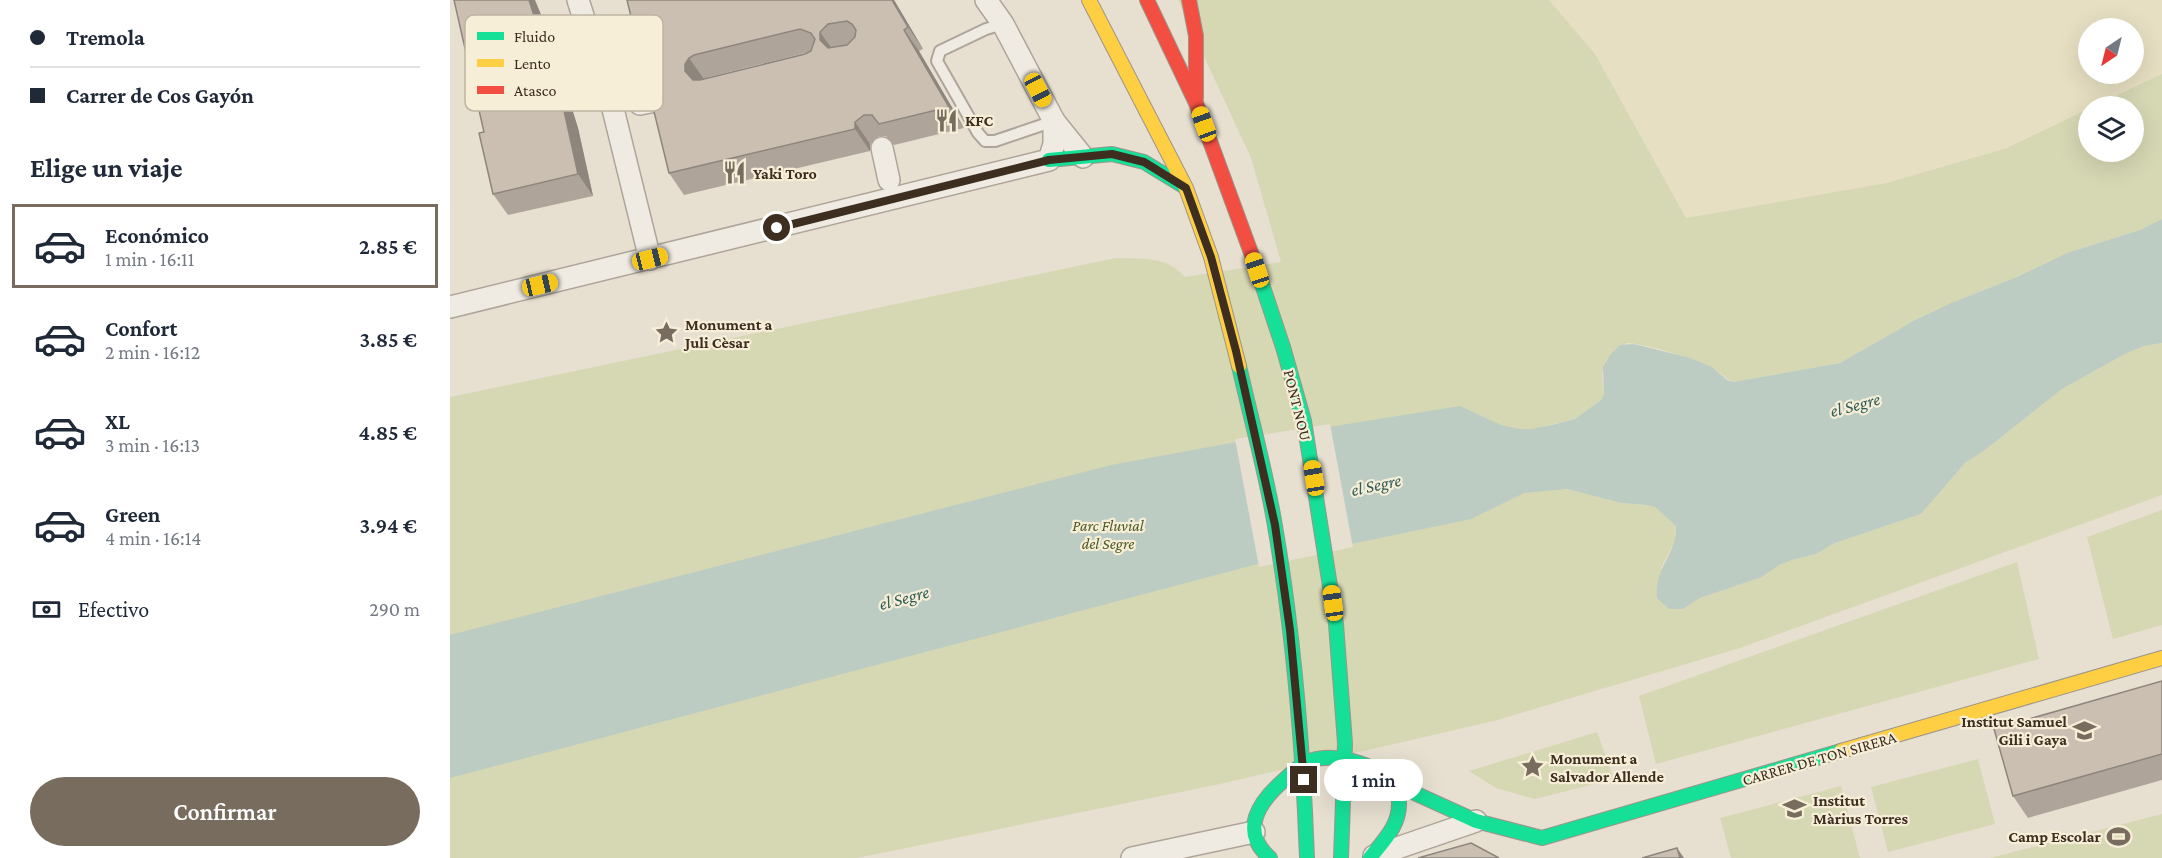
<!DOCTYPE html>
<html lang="es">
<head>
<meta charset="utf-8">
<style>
	body { margin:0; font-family:"Crimson Pro",serif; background:#f2f2f3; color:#1f2937; height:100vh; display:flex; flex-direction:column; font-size:22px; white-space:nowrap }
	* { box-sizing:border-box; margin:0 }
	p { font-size:20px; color:#747a83 }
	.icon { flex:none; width:33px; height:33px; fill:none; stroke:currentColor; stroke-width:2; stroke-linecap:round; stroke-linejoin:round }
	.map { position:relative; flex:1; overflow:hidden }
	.side { display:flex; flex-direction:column; background:#fff; width:450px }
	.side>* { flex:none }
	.top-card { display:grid; align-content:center; height:132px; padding:0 30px; background:#fff }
	.needle { width:39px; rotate:215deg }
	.buttons { position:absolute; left:1628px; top:18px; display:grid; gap:12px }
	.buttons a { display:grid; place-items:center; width:66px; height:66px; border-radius:50%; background:#fff; box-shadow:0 6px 24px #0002; font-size:30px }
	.end { position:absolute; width:27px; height:27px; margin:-14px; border:8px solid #3d2e20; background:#fff; box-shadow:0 0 0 3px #fff }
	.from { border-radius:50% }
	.bubble { position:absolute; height:42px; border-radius:21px; background:#fff; box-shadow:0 6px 24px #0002; font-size:20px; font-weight:600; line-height:42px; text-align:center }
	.car { position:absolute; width:18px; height:36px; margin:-18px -9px; border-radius:8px; box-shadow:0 0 4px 2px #0007; background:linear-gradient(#f5c518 24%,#345 0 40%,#f5c518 0 76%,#345 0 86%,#f5c518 0) }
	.top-card b { display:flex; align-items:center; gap:21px; height:57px; font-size:22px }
	.top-card b+b { border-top:2px solid #e0e1e3 }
	.top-card i { width:15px; height:15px; background:#1f2937 }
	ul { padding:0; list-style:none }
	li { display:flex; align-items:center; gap:18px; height:84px; margin:0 12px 9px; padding:0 18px; border:3px solid transparent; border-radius:0px }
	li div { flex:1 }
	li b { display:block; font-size:22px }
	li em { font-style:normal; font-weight:600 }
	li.on { border-color:#786c5e }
	li>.icon { width:54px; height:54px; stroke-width:1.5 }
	h2 { padding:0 30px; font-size:27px; line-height:72px }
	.pay { display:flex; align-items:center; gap:15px; height:66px; padding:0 30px; font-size:22px }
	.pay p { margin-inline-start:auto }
	.cta { display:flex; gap:12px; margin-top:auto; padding:12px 30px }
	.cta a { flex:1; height:69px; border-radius:36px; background:#786c5e; color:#fff; font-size:24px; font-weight:600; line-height:69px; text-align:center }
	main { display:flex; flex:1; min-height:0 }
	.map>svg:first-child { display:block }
	.farmland { fill:#e6dfc2; fill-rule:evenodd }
	.green { fill:#d6d7b3 }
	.water { fill:#bcccc2 }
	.pier { fill:#e7e0d1 }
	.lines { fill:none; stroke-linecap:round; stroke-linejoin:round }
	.lane-casing { stroke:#ada599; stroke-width:14 }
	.street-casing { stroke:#ada599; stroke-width:24 }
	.fast-casing { stroke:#9c958a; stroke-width:16 }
	.slow-casing { stroke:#9c958a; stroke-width:16 }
	.jam-casing { stroke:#9c958a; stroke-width:16 }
	.lane { stroke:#efebe3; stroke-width:10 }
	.street { stroke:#efebe3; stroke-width:21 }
	.fast { stroke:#16e098; stroke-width:14 }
	.slow { stroke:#ffcf43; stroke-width:14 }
	.jam { stroke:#f24e42; stroke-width:14 }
	.wall { fill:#afa499; fill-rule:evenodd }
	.shaded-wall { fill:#8e867d }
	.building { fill:#cbbfb2; stroke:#8e867d; stroke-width:1.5; fill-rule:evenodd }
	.route { stroke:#3d2e20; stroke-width:8 }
	.labels { text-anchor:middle; stroke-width:4.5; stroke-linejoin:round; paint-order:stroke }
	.poi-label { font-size:16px; font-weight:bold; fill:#3d2e20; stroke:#f7eed8; text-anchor:start }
	.street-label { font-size:16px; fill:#3d2e20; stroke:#f7eed8 }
	.park-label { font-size:16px; font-style:italic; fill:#4d5a26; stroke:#f7eed8 }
	.water-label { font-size:18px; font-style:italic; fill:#2f5d5a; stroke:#f7eed8 }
	.key { fill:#f7eed8; stroke:#bfb4a1; stroke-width:1.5 }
	.key-label { font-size:16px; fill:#3d2e20 }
</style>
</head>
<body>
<main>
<section class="side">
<div class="top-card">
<b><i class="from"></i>Tremola</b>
<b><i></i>Carrer de Cos Gayón</b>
</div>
<h2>Elige un viaje</h2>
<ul>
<li class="on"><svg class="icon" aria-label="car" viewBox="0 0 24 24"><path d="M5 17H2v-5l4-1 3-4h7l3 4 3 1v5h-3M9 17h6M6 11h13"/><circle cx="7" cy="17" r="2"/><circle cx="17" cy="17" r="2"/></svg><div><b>Económico</b><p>1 min · 16:11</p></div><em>2.85 €</em></li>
<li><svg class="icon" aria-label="car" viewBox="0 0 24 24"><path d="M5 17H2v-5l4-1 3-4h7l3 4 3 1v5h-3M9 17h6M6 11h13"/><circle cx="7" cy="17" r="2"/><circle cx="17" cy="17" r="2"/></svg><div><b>Confort</b><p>2 min · 16:12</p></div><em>3.85 €</em></li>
<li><svg class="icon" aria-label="car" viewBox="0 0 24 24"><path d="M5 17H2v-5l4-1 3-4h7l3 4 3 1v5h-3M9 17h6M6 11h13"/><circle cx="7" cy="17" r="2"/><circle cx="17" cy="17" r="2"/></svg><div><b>XL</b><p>3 min · 16:13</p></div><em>4.85 €</em></li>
<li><svg class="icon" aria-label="car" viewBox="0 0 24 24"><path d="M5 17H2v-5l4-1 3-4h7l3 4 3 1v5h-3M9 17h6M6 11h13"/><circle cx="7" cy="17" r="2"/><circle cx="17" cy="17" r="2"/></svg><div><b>Green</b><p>4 min · 16:14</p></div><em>3.94 €</em></li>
</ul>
<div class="pay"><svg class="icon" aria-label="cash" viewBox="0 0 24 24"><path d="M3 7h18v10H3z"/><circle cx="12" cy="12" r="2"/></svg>Efectivo<p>290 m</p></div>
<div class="cta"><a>Confirmar</a></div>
</section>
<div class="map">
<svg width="1712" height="858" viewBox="0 0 1712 858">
	<rect width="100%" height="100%" fill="#e7e0d1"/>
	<path class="farmland" d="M1099 0H1712V74L1644 106H1638V109L1557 148 1437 183 1236 218 1145 54ZM1638 28H1683V74H1638Z"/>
	<g class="green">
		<path d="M728 0H1099L1145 54 1236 218 1437 183 1557 148 1638 109V152H1683V106H1644L1712 74V219L1690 230 1617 253 1567 277 1501 303 1465 320 1390 363 1283 382C1276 379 1271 373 1264 369 1245 359 1198 344 1177 343L1156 360 1152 374 1154 394 1151 400 1125 419 1092 427 1114 489 1151 496 1172 503 1205 506 1226 526 1225 541 1211 568 1233 609 1250 598 1312 577 1328 565 1342 560 1366 554 1385 543 1471 514 1515 463 1535 450 1612 389 1675 354 1694 346 1712 343V495L1290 648 1044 721 770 784 407 858H0V397L666 258C692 259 717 256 735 277L831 262 801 158Z"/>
		<polygon points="1712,510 1712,625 1663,639 1637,537"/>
		<polygon points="1567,562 1589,659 1206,764 1189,696"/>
		<polygon points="1147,732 1164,779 1085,799 1046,788 1019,771"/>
		<polygon points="1528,759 1545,824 1438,852 1421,787"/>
		<polygon points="1391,786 1410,858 1281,858 1270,818"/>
		<polygon points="1712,814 1712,858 1540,858"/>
	</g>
	<path class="water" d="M1712 219V343L1694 346 1675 354 1612 389 1535 450 1515 463 1471 514 1385 543 1366 554 1342 560 1329 565 1312 577 1250 598 1233 609H1219L1207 598C1204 568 1228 552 1226 526L1205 507 1196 505 1172 503 1117 489 1074 493 1021 519 815 562 0 778V635L661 465 792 441 1010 406 1051 425 1069 429H1082L1102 425 1125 419 1151 400 1154 394 1153 367 1160 355 1170 345 1184 344 1240 358 1262 367 1277 380 1283 382 1390 363 1465 320 1501 303 1567 277 1617 253 1690 230Z"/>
	<polygon class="pier" points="880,424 903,547 809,567 785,439"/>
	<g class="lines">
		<defs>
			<polyline id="lane" points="553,24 536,29 490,51 487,61 528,133 535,141 545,141 604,121"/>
			<g id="street">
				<polyline points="128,0 163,109 200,259"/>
				<polyline points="536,0 553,24 604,121 633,157"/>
				<polyline points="190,104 211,100"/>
				<polyline points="432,148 439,180"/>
				<polyline points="0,307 599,160 604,144 604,121"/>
				<polyline points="924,856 1026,821"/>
				<polyline points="682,858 804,832"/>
			</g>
			<g id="fast">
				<polyline points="599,160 662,154 694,162 735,187"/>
				<polyline points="807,269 833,347 854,421 886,624 895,743 891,858"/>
				<path d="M789 366C801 419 816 472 825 526 844 636 853 747 857 858"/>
				<polyline points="938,781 1026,821 1092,838 1391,751"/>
				<path d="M820 858C789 831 809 802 833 781 842 773 850 764 863 760 889 751 948 769 949 802 950 826 933 841 920 858"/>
			</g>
			<g id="slow">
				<polyline points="639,0 736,188 761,257 789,366"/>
				<polyline points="1391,751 1712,658"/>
			</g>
			<g id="jam">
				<polyline points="697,0 746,103 807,269"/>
				<polyline points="739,0 746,36 746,98"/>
			</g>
		</defs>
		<use href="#lane" class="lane-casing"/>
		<use href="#street" class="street-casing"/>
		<use href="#fast" class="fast-casing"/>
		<use href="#slow" class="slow-casing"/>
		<use href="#jam" class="jam-casing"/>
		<use href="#lane" class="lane"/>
		<use href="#street" class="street"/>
		<use href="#fast" class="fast"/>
		<use href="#slow" class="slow"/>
		<use href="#jam" class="jam"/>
	</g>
	<g class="wall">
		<path d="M177 0H444L473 49 469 51 514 128 444 145 436 136H429L420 144V151L234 195 219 173 206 85 193 66ZM359 52 355 54 254 79 259 77Z"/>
		<polygon points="97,29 128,128 143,196 58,215 43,194 34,132"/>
		<polygon points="1712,681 1712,780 1578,818 1563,796"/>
	</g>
	<g class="shaded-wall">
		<polygon points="79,0 85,0 97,29 128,128 143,196 128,174"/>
		<polygon points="442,0 444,0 473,49 458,27"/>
		<polygon points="454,30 469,51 514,128 499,107"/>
		<polygon points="370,32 385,53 385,61 370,40"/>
		<polygon points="239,58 254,79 250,93 235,71 235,64"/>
		<polygon points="405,122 420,144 420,151 405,129"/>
		<polygon points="1227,848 1234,858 1230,858"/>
	</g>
	<g class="building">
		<polygon points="4,0 79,0 113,106 128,174 43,194 29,133 34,132"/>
		<path d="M177 0H442L458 27 454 30 499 107 429 124 422 115H414L405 122V129L219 173 199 91 208 83V76L201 67 193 66ZM397 21 402 24 406 30 405 37 397 45 378 48 370 40V32L378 24ZM350 29 361 33 365 39 361 51 355 54 250 80H243L235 71V64L239 58 244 55Z"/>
		<polygon points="1712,681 1712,754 1563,796 1544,729"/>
		<polygon points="1021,843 1049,858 968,858"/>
		<polygon points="1227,848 1230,858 1192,858"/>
	</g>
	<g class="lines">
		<polyline class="route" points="327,228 599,160 662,154 694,162 736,188 761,257 786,351 825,525 840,630 854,780"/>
	</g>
	<defs>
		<symbol id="restaurant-bare" viewBox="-9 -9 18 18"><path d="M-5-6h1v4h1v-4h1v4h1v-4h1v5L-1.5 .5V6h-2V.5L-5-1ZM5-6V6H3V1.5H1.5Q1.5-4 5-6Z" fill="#786c5e" stroke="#f7eed8" stroke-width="2.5" paint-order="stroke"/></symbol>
		<symbol id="sight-bare" viewBox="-9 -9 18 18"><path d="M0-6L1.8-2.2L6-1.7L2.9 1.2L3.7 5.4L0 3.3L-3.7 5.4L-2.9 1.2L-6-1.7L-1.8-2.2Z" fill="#786c5e" stroke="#f7eed8" stroke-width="2.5" paint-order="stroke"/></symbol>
		<symbol id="school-bare" viewBox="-9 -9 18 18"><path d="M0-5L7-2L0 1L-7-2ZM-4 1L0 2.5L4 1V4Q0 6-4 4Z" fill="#786c5e" stroke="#f7eed8" stroke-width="2.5" paint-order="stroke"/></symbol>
		<symbol id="stadium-bare" viewBox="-9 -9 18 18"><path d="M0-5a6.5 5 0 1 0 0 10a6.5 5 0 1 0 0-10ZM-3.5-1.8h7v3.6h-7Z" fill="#786c5e" stroke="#f7eed8" stroke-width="2.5" paint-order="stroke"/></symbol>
	</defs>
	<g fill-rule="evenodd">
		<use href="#restaurant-bare" x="480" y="104" width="33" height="33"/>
		<use href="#restaurant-bare" x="268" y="156" width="33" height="33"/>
		<use href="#sight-bare" x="200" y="316" width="33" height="33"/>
		<use href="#school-bare" x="1618" y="714" width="33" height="33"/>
		<use href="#sight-bare" x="1066" y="750" width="33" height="33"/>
		<use href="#school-bare" x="1328" y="792" width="33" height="33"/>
		<use href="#stadium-bare" x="1652" y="820" width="33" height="33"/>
	</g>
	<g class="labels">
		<g class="poi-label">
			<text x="515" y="126">KFC</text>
			<text x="303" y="179">Yaki Toro</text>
			<text x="235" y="330">Monument a<tspan x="235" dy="18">Juli Cèsar</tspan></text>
			<text x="1617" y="727" text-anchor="end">Institut Samuel<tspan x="1617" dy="18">Gili i Gaya</tspan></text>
			<text x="1100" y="764">Monument a<tspan x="1100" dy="18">Salvador Allende</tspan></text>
			<text x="1363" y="806">Institut<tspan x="1363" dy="18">Màrius Torres</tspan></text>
			<text x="1651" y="842" text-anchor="end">Camp Escolar</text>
		</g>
		<g class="street-label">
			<text transform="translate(848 405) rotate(76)" y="6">PONT NOU</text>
			<text transform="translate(1369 758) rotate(-16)" y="6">CARRER DE TON SIRERA</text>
		</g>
		<g class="park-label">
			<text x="658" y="531">Parc Fluvial<tspan x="658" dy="18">del Segre</tspan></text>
		</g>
		<g class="water-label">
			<text transform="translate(1405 405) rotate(-15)" y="6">el Segre</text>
			<text transform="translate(926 485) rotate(-12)" y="6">el Segre</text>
			<text transform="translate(454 598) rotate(-15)" y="6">el Segre</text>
		</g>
	</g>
	<rect x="15" y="15" width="198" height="96" rx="9" class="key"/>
	<rect x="27" y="32" width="27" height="8" fill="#16e098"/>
	<rect x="27" y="59" width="27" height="8" fill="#ffcf43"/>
	<rect x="27" y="86" width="27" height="8" fill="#f24e42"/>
	<g class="key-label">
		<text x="64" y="42">Fluido</text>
		<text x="64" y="69">Lento</text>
		<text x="64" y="96">Atasco</text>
	</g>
</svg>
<div class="buttons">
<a><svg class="needle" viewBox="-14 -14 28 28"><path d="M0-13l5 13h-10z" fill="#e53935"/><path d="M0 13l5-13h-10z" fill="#747a83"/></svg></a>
<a><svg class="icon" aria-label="layers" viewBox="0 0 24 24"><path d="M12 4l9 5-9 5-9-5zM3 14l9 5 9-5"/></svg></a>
</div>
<i class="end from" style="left:327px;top:228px"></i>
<i class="end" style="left:854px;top:780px"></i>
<div class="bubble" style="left:874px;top:759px;width:99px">1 min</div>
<i class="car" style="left:588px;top:90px;rotate:152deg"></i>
<i class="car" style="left:754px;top:124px;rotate:340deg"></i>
<i class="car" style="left:200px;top:259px;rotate:76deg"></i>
<i class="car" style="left:807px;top:270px;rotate:342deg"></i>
<i class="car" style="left:90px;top:285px;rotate:77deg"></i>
<i class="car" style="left:864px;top:478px;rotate:351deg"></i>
<i class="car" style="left:883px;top:603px;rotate:352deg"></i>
</div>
</main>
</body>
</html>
